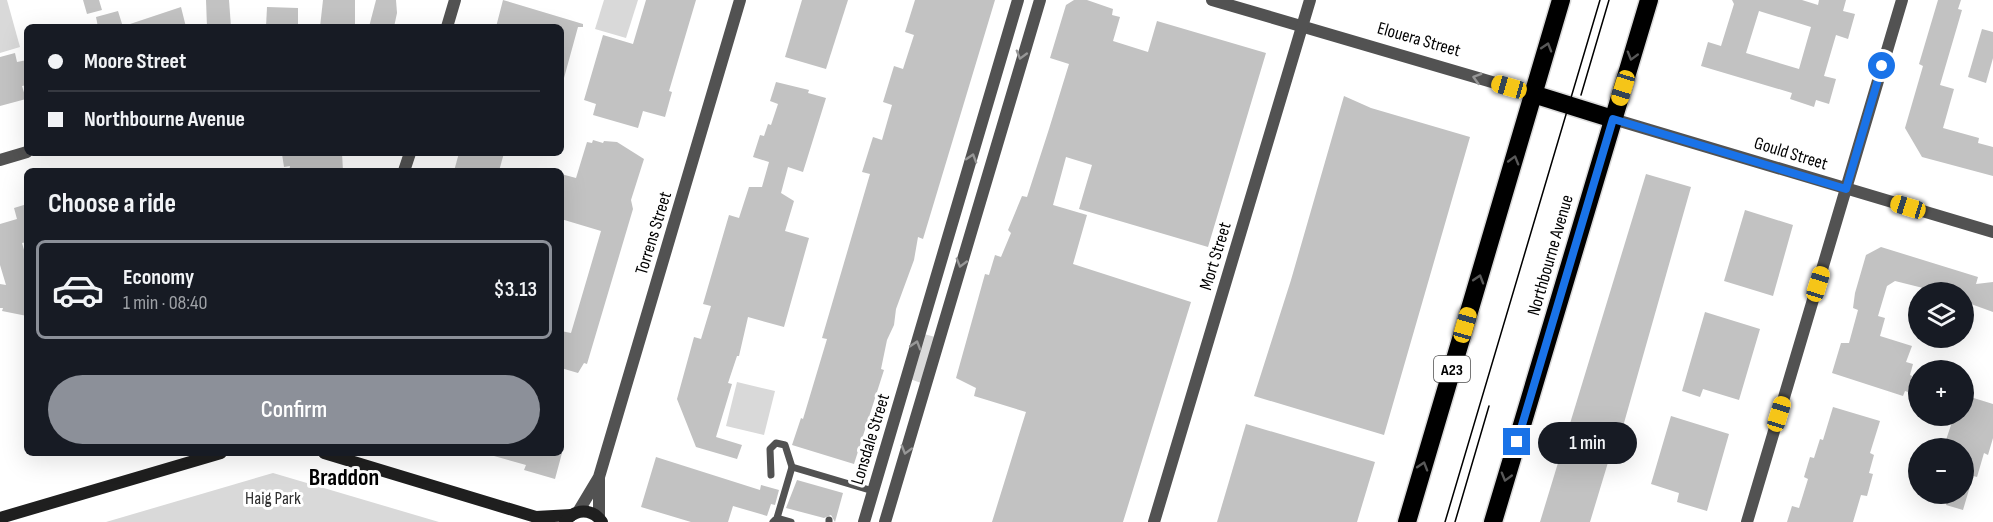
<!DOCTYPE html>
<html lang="en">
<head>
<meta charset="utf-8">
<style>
	body { margin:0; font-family:"Sofia Sans Condensed",sans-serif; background:#242831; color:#f1f3f6; height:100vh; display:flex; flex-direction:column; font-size:22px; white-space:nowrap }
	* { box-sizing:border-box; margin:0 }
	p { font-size:20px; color:#9ea1a6 }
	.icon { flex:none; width:33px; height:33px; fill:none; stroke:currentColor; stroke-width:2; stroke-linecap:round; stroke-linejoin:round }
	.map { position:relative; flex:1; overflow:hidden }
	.drawer { position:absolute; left:24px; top:168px; width:540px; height:288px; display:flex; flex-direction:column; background:#171b24; border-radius:9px; box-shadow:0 6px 24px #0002 }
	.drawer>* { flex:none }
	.top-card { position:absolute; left:24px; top:24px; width:540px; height:132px; border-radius:9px; box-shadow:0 6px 24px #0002; display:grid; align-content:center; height:132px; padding:0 24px; background:#171b24 }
	.tools { position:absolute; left:1908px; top:282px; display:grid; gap:12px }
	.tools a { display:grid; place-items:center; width:66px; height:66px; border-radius:50%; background:#171b24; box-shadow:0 6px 24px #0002; font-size:30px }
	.end { position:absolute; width:27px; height:27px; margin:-14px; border:8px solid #1a73e8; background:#fff; box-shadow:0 0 0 3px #fff }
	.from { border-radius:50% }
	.bubble { position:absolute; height:42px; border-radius:21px; background:#171b24; box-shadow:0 6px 24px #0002; font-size:20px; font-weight:600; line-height:42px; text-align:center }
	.car { position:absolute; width:18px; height:36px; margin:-18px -9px; border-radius:8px; box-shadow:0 0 4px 2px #0007; background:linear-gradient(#f5c518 24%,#345 0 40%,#f5c518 0 76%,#345 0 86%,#f5c518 0) }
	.top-card b { display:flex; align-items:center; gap:21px; height:57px; font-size:22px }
	.top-card b+b { border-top:2px solid #363941 }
	.top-card i { width:15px; height:15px; background:#f1f3f6 }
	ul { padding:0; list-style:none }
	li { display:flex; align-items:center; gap:18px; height:99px; margin:0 12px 9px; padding:0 12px; border:3px solid transparent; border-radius:9px }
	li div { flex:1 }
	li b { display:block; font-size:22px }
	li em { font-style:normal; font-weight:600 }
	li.current { border-color:#8c9099 }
	li>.icon { width:54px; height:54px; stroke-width:1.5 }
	h2 { padding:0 24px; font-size:27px; line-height:72px }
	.button { display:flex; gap:12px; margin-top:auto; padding:12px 24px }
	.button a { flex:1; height:69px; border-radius:36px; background:#8c9099; color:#fff; font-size:24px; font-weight:600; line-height:69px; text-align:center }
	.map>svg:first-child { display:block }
	.green { fill:#d9d9d9 }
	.building { fill:#c2c2c2; fill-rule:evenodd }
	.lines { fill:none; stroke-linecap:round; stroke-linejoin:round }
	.highway-casing { stroke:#dbdbdb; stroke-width:21 }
	.lane { stroke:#525252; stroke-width:7 }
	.street { stroke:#525252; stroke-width:12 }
	.secondary { stroke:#1f1f1f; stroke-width:12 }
	.highway { stroke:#000; stroke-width:18 }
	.tram { stroke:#000; stroke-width:1.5 }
	.oneway { stroke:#595959 }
	.oneway2 { stroke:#979797 }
	.route { stroke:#1a73e8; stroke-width:8 }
	.labels { text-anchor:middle; stroke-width:6; stroke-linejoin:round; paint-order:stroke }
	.shield { fill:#fff; stroke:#4c4c4c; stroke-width:1.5 }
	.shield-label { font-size:16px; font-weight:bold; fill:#000 }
	.street-label { font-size:18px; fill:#000; stroke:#fff }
	.park-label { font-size:18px; fill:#303030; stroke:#fff }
	.district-label { font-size:24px; font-weight:bold; fill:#000; stroke:#fff }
</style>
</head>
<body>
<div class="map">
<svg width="1993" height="522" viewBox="0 0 1993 522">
	<rect width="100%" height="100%" fill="#fff"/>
	<g class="green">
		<polygon points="0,0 7,0 20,47 0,53"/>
		<polygon points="604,0 638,0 626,38 595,29"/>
		<polygon points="924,334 935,337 921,383 910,379"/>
		<polygon points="737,382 775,391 764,435 726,426"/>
		<polygon points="273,473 439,522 106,522"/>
	</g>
	<g class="building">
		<polygon points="83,0 99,0 102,10 87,14"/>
		<polygon points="206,0 229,0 231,27 207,27"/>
		<polygon points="323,0 355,0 355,27 320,27"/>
		<polygon points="376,0 396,0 397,13 394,27 369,27"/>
		<polygon points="503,0 583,24 583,27 578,27 564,78 561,78 561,27 496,27"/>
		<polygon points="646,0 696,0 669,91 672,92 665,117 643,111 638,128 593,115 596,104 584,100 603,35 633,44"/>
		<polygon points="802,0 848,0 826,69 785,57"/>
		<polygon points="915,0 995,0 923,239 918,237 914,260 896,309 894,325 887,340 881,369 884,370 854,464 792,445 801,418 803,419 827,339 822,338 870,174 862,172 873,137 882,140 892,105 883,102 894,66 903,69 914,35 905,32"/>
		<polygon points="1074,0 1087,0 1113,9 1112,15 1120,17 1113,41 1148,52 1157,21 1266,53 1208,247 1079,209 1092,165 1066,157 1053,205 1087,215 1073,264 1191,302 1123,522 992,522 1026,412 974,396 976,388 956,378 985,274 989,275 995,255 1001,257 1011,233 1008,230 1022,196 1027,197 1049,129 1069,64 1050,58 1066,5"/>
		<path d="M1732 0H1802L1818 5 1819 0H1846L1843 11 1855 14 1848 39 1836 35 1824 76 1836 79 1829 104 1816 100 1814 107 1790 99 1792 93 1701 66 1708 42 1721 46 1734 4ZM1759 11 1811 27 1799 69 1746 53Z"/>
		<polygon points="1938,0 1961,0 1958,9 1962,10 1940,85 1954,89 1943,128 1979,138 1978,143 1993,147 1993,176 1922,157 1905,128 1923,66 1919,64"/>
		<polygon points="181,7 186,27 131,27 130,24"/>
		<polygon points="267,7 298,8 298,27 266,27"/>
		<polygon points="118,11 123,27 98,27 96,17"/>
		<polygon points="1982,29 1993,32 1993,58 1986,83 1968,77"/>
		<polygon points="15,53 17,62 27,60 27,85 22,86 26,99 0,106 0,57"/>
		<polygon points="776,82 809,90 808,93 826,98 803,172 788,167 781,193 794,201 785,231 809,238 784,327 748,317 739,356 737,356 728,383 732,384 716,437 742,445 737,459 696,447 677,399 694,337 701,339 711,306 703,304 729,215 739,218 749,187 762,187 769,162 753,157 760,135 764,136 768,124 771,125 778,104 770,101"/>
		<polygon points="1344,96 1371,108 1470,137 1384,435 1254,396 1291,280"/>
		<polygon points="593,140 603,143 604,141 617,142 644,159 631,200 633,209 587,364 584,363 578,373 561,368 561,331 571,333 601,231 561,219 561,174 576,178 587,142 592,143"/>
		<polygon points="342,153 343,171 289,171 290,166 284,167 282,154"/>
		<polygon points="459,153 504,153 499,171 454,171"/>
		<polygon points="1646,174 1691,187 1620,437 1616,436 1590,522 1540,522"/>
		<polygon points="27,204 27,242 22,243 27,260 27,316 2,311 3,308 0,308 0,284 6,285 0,265 0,224 17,219 14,208"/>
		<polygon points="1745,210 1793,225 1773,296 1724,281"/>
		<polygon points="1881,247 1978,277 1976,284 1993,282 1993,312 1971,304 1968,315 1964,315 1964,292 1939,292 1895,281 1887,286 1878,316 1885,318 1880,336 1912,346 1906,362 1913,364 1910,375 1912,376 1908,392 1905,391 1903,396 1832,373 1841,343 1849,343 1858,310 1853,308 1855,293 1866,255"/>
		<polygon points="1705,312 1760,329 1739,400 1703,389 1700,397 1682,391"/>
		<polygon points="1964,395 1993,404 1993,438 1988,455 1984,453 1977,477 1973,476 1963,510 1946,505 1949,494 1964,494 1964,448 1952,448 1953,445 1945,443 1954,416 1964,416"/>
		<polygon points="1833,407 1880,421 1870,453 1874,455 1869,473 1873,474 1867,496 1861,495 1853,522 1787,522 1792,506 1799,508 1808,479 1804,477 1810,457 1814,458 1820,439 1823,440"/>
		<polygon points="1671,416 1729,434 1707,511 1677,502 1679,493 1651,484"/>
		<polygon points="1246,424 1375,462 1357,522 1217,522"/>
		<polygon points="495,453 562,453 555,479 524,470 526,465 494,456"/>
		<polygon points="656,457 760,490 761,485 779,490 775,505 771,504 767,516 733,506 728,522 691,522 641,507"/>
		<polygon points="797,480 843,493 835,522 831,515 824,518 786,508"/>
	</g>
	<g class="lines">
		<defs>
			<g id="highway">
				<polyline points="1533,94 1613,119"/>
				<polyline points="1407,522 1561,0"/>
				<polyline points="1493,522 1649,0"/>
			</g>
		</defs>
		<use href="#highway" class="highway-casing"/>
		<g class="lane">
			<polyline points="792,467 873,491"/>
			<polyline points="771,475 770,449 776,443 785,445 792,467 777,518 773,522"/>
			<polyline points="777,518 791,522"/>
			<polyline points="829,522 829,520"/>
		</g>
		<g class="street">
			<polyline points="1212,0 1533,94"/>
			<polyline points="447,27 455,0"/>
			<polyline points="1613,119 1993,232"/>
			<polyline points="0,160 27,152"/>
			<polyline points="404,171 410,153"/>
			<polyline points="578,512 599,477 740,0"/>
			<polyline points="599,518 599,478"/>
			<polyline points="864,522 1018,0"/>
			<polyline points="885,522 1040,0"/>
			<polyline points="1154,522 1310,0"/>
			<polyline points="1747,522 1902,0"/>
		</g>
		<g class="secondary">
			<polyline points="324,453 536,517 542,522"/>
			<polyline points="536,517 572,515"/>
			<polyline points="0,518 221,453"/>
			<path d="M565 522C575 508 592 508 602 522"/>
		</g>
		<use href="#highway" class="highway"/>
		<g class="tram">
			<polyline points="1581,95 1609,0"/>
			<polyline points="1445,522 1600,0"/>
			<polyline points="1455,522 1489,406"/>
		</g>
	</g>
	<defs><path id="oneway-chevron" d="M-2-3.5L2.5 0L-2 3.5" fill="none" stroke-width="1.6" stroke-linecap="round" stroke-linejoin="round" transform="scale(1.5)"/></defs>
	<g class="oneway">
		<use href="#oneway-chevron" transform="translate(1547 47) rotate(-73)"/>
		<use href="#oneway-chevron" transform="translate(1632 56) rotate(106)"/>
		<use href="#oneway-chevron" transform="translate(1514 160) rotate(-74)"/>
		<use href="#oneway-chevron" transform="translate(1479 279) rotate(-73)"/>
		<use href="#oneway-chevron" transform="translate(1423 466) rotate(-73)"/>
		<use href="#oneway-chevron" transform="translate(1506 477) rotate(106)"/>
	</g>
	<g class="oneway2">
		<use href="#oneway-chevron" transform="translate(1021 55) rotate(106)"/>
		<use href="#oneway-chevron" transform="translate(1477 78) rotate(-164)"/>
		<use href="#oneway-chevron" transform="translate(972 158) rotate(-73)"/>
		<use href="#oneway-chevron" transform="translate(961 263) rotate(106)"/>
		<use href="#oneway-chevron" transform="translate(916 345) rotate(-73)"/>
		<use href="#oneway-chevron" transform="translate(906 450) rotate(106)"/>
	</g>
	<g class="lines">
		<polyline class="route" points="1517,442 1613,119 1846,189 1882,66"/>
	</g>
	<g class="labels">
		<rect class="shield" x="1434" y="356" width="36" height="26" rx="4.5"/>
		<g class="shield-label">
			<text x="1452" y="375">A23</text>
		</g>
		<g class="street-label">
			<text transform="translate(1419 39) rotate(16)" y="6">Elouera Street</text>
			<text transform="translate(1791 153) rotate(17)" y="6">Gould Street</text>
			<text transform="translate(653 233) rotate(-73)" y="6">Torrens Street</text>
			<text transform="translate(1550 255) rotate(-74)" y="6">Northbourne Avenue</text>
			<text transform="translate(1215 256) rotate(-73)" y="6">Mort Street</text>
			<text transform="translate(870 439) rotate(-73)" y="6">Lonsdale Street</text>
		</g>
		<g class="park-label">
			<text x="273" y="504">Haig Park</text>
		</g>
		<g class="district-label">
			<text x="344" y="485">Braddon</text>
		</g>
	</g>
</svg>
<div class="tools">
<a><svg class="icon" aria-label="layers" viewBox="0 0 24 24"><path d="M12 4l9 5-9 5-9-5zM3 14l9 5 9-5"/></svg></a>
<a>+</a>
<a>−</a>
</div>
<i class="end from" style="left:1882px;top:66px"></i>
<i class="end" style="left:1517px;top:442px"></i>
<div class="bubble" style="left:1538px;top:422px;width:99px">1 min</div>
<i class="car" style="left:1509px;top:87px;rotate:286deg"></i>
<i class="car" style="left:1623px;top:88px;rotate:197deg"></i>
<i class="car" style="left:1908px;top:207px;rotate:287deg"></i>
<i class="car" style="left:1818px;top:284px;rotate:17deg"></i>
<i class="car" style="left:1465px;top:325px;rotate:16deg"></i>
<i class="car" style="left:1779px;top:414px;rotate:17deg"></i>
<div class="top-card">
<b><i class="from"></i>Moore Street</b>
<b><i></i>Northbourne Avenue</b>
</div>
<section class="drawer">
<h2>Choose a ride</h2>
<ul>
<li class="current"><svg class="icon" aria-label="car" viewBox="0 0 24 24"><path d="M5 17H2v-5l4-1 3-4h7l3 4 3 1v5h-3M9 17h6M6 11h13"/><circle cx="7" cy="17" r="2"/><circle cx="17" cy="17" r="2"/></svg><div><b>Economy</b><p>1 min · 08:40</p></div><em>$3.13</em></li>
</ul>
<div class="button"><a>Confirm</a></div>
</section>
</div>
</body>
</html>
